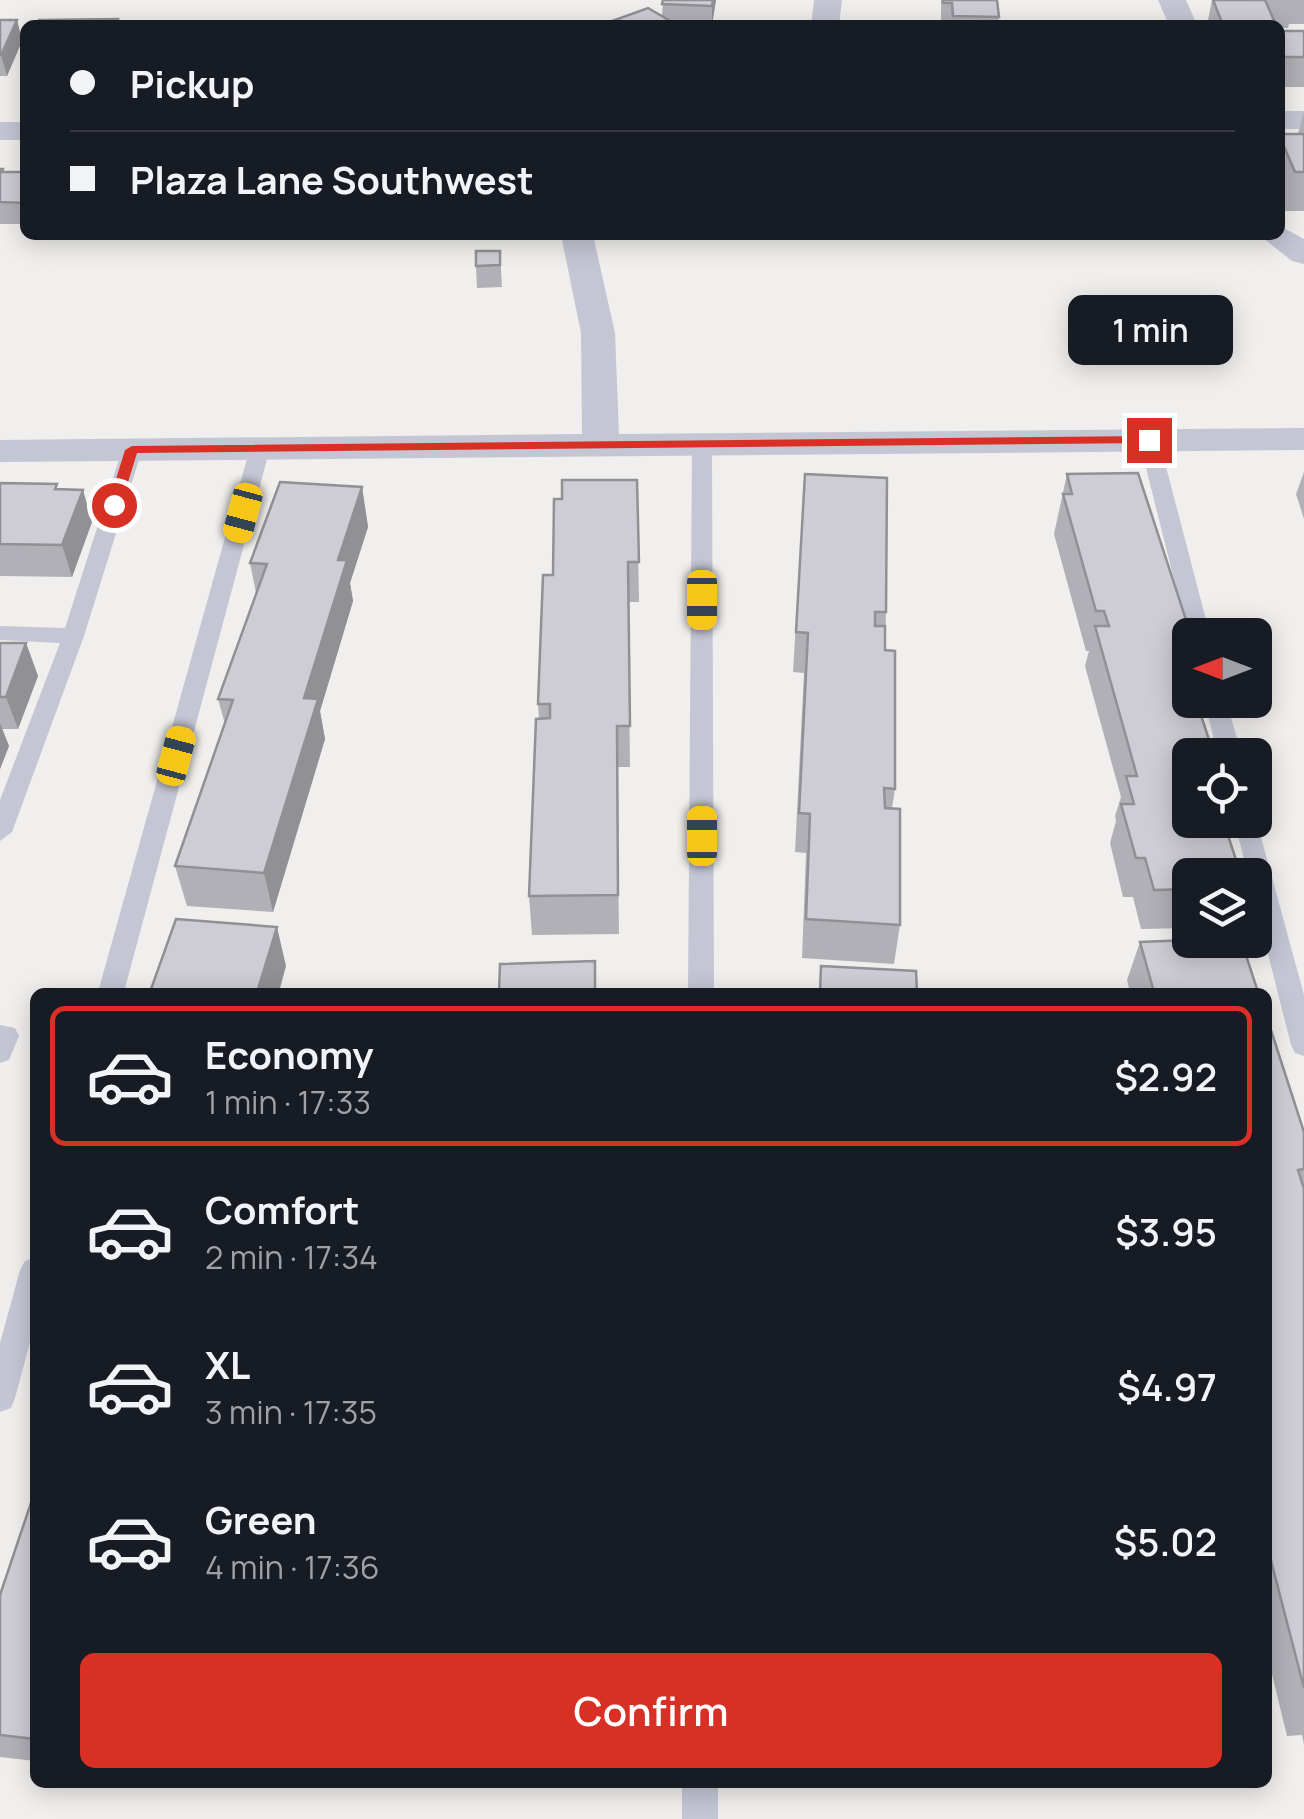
<!DOCTYPE html>
<html lang="en">
<head>
<meta charset="utf-8">
<style>
	body { margin:0; font-family:Manrope,sans-serif; background:#242831; color:#f1f3f6; height:100vh; display:flex; flex-direction:column; font-size:38px; white-space:nowrap }
	* { box-sizing:border-box; margin:0 }
	p { font-size:32px; color:#9ea1a6 }
	.icon { flex:none; width:55px; height:55px; fill:none; stroke:currentColor; stroke-width:2; stroke-linecap:round; stroke-linejoin:round }
	.map { position:relative; flex:1; overflow:hidden }
	.drawer { position:absolute; left:30px; top:988px; width:1242px; height:800px; display:flex; flex-direction:column; background:#171b24; border-radius:15px; box-shadow:0 5px 25px #0003 }
	.drawer>* { flex:none }
	.guide { position:absolute; left:20px; top:20px; width:1265px; height:220px; border-radius:15px; box-shadow:0 5px 25px #0003; display:grid; align-content:center; height:220px; padding:0 50px; background:#171b24 }
	.needle { width:65px; rotate:270deg }
	.buttons { position:absolute; left:1172px; top:618px; display:grid; gap:20px }
	.buttons a { display:grid; place-items:center; width:100px; height:100px; border-radius:15px; background:#171b24; box-shadow:0 5px 25px #0003; font-size:50px }
	.end { position:absolute; width:45px; height:45px; margin:-22px; border:12px solid #d93025; background:#fff; box-shadow:0 0 0 5px #fff }
	.from { border-radius:50% }
	.bubble { position:absolute; height:70px; border-radius:15px; background:#171b24; box-shadow:0 5px 25px #0003; font-size:32px; font-weight:600; line-height:70px; text-align:center }
	.car { position:absolute; width:30px; height:60px; margin:-30px -15px; border-radius:12px; box-shadow:0 0 8px 2px #0007; background:linear-gradient(#f5c518 24%,#345 0 40%,#f5c518 0 76%,#345 0 86%,#f5c518 0) }
	.guide b { display:flex; align-items:center; gap:35px; height:95px; font-size:38px }
	.guide b+b { border-top:2px solid #363941 }
	.guide i { width:25px; height:25px; background:#f1f3f6 }
	ul { padding:18px 0 0; list-style:none }
	li { display:flex; align-items:center; gap:30px; height:140px; margin:0 20px 15px; padding:0 30px; border:5px solid transparent; border-radius:15px }
	li div { flex:1 }
	li b { display:block; font-size:38px }
	li em { font-style:normal; font-weight:600 }
	li.active { border-color:#d93025 }
	li>.icon { width:90px; height:90px; stroke-width:1.5 }
	.action { display:flex; gap:20px; margin-top:auto; padding:20px 50px }
	.action a { flex:1; height:115px; border-radius:15px; background:#d93025; color:#fff; font-size:40px; font-weight:600; line-height:115px; text-align:center }
	.map>svg:first-child { display:block }
	.lines { fill:none; stroke-linecap:round; stroke-linejoin:round }
	.lane { fill:#c4c6d4; fill-rule:evenodd }
	.street { fill:#c4c6d4; fill-rule:evenodd }
	.wall { fill:#b1b0b7 }
	.shaded-wall { fill:#909095 }
	.building { fill:#cecdd5; stroke:#909095; stroke-width:2.5 }
	.route { fill:#d93025 }
</style>
</head>
<body>
<div class="map">
<svg width="1304" height="1819" viewBox="0 0 1304 1819">
	<rect width="100%" height="100%" fill="#f0efed"/>
	<g class="lines">
		<g class="lane">
			<polygon points="1149,434 1159,440 1210,635 1190,635 1190,638 1188,635 1139,440"/>
			<polygon points="702,438 712,444 714,992 688,992 692,444"/>
			<polygon points="260,442 270,448 124,992 98,992 250,448"/>
			<polygon points="132,444 142,450 84,636 12,832 0,841 0,800 60,643 0,640 0,626 65,628 122,450"/>
			<polygon points="1204,700 1226,700 1242,755 1218,755"/>
			<polygon points="1255,815 1304,995 1304,1056 1295,1053 1291,1045 1255,903 1255,875 1248,875 1234,820 1255,820"/>
			<polygon points="0,1025 15,1028 19,1036 9,1060 0,1063"/>
			<polygon points="35,1257 35,1324 15,1398 11,1408 0,1412 0,1343 20,1270 25,1261"/>
			<rect x="682" y="1782" width="36" height="37"/>
		</g>
		<g class="street">
			<polygon points="814,0 842,0 839,25 811,25"/>
			<polygon points="1158,0 1186,0 1197,25 1169,25"/>
			<rect x="1280" y="111" width="24" height="18"/>
			<rect x="0" y="122" width="25" height="18"/>
			<polygon points="1280,226 1304,239 1304,264 1292,261 1259,235 1280,235"/>
			<polygon points="561,235 593,235 615,333 619,434 1304,428 1304,450 0,462 0,440 582,434 581,333"/>
		</g>
	</g>
	<g class="wall">
		<polygon points="663,0 716,0 712,25 601,25 662,16"/>
		<polygon points="941,0 997,0 999,17 998,25 949,25 949,24 941,23"/>
		<polygon points="1212,0 1304,0 1304,24 1289,24 1288,28 1280,28 1280,25 1207,25"/>
		<polygon points="0,20 17,20 22,41 7,76 0,76"/>
		<rect x="1280" y="31" width="24" height="56"/>
		<polygon points="1304,111 1304,211 1284,211 1280,201 1280,134 1298,134"/>
		<polygon points="0,169 4,172 25,172 25,224 0,224"/>
		<polygon points="266,235 303,235 266,237"/>
		<polygon points="500,251 502,287 477,288 476,266"/>
		<polygon points="1304,472 1304,519 1296,494"/>
		<polygon points="805,474 886,612 885,650 895,789 892,808 900,925 894,964 802,958 806,853 795,852 804,673 793,672"/>
		<polygon points="1067,474 1190,632 1182,658 1190,875 1190,928 1141,929 1133,897 1123,897 1110,843 1116,821 1115,816 1121,797 1085,666 1089,651 1086,651 1054,534"/>
		<polygon points="637,480 639,602 628,602 630,767 617,767 619,934 532,935 529,896 539,719 538,704 562,499"/>
		<polygon points="0,483 58,489 92,522 72,577 0,576"/>
		<polygon points="362,487 368,527 350,583 353,601 320,711 325,739 273,912 187,906 175,866 225,724 218,699 256,593 250,563"/>
		<polygon points="0,643 26,643 38,676 18,729 2,729 9,746 0,769"/>
		<polygon points="1140,942 1258,992 1130,992 1127,980"/>
		<polygon points="1268,1021 1304,1132 1304,1745 1302,1735 1287,1736 1268,1658"/>
		<polygon points="35,1491 35,1761 0,1757 0,1595"/>
	</g>
	<g class="shaded-wall">
		<polygon points="713,0 716,0 712,25 712,6"/>
		<polygon points="17,20 22,41 7,76 1,55"/>
		<polygon points="362,487 368,527 350,583 353,601 320,711 325,739 273,912 264,873 304,698 338,560"/>
		<polygon points="83,490 92,522 72,577 62,545"/>
		<polygon points="26,643 38,676 18,729 6,697"/>
		<polygon points="0,723 9,746 0,769"/>
		<polygon points="277,927 286,966 279,992 257,992"/>
	</g>
	<g class="building">
		<polygon points="663,0 713,0 712,6 662,4"/>
		<polygon points="943,0 997,0 999,17 953,16 952,3 943,3"/>
		<polygon points="1213,0 1265,0 1276,25 1223,25"/>
		<polygon points="648,8 677,25 601,25"/>
		<polygon points="118,19 116,25 37,25 39,20"/>
		<polygon points="0,20 17,20 1,55 0,55"/>
		<rect x="1280" y="31" width="24" height="26"/>
		<polygon points="1280,134 1304,134 1304,172 1295,172 1280,137"/>
		<polygon points="0,169 3,169 2,172 25,172 25,203 0,202"/>
		<polygon points="476,251 500,251 500,265 476,266"/>
		<polygon points="1138,473 1190,632 1174,632 1190,680 1190,700 1196,700 1214,755 1190,755 1190,820 1223,820 1241,875 1190,875 1190,889 1154,890 1145,858 1136,858 1121,804 1134,804 1126,776 1137,776 1095,626 1109,626 1104,611 1096,611 1063,494 1072,494 1067,474"/>
		<polygon points="805,474 887,478 886,612 875,612 875,626 885,626 885,650 895,651 895,789 884,788 885,808 900,809 900,925 806,919 810,814 799,813 808,633 796,632"/>
		<polygon points="562,480 637,480 639,562 628,562 630,726 617,726 618,895 529,896 536,719 550,718 550,704 538,704 543,575 553,575 554,499 562,499"/>
		<polygon points="280,482 362,487 338,560 347,560 304,698 318,699 264,873 175,866 233,700 218,699 267,564 250,563"/>
		<polygon points="0,483 57,484 55,489 83,490 62,545 0,544"/>
		<polygon points="0,643 26,643 6,697 0,697"/>
		<polygon points="176,919 277,927 257,992 150,992"/>
		<polygon points="1190,940 1241,940 1258,992 1154,992 1140,942"/>
		<polygon points="595,961 595,992 499,992 500,964"/>
		<polygon points="821,966 916,971 917,992 820,992"/>
		<polygon points="1268,1021 1304,1132 1304,1169 1298,1170 1304,1189 1304,1688 1268,1549"/>
		<polygon points="35,1491 35,1739 0,1735 0,1595"/>
	</g>
	<polygon class="route" points="1149,436 1155,440 1153,443 137,453 121,505 114,509 108,505 125,450 132,446"/>
</svg>
<div class="buttons">
<a><svg class="needle" viewBox="-14 -14 28 28"><path d="M0-13l5 13h-10z" fill="#e53935"/><path d="M0 13l5-13h-10z" fill="#9ea1a6"/></svg></a>
<a><svg class="icon" aria-label="locate" viewBox="0 0 24 24"><circle cx="12" cy="12" r="6"/><path d="M12 2v4M12 18v4M2 12h4M18 12h4"/></svg></a>
<a><svg class="icon" aria-label="layers" viewBox="0 0 24 24"><path d="M12 4l9 5-9 5-9-5zM3 14l9 5 9-5"/></svg></a>
</div>
<i class="end from" style="left:114px;top:505px"></i>
<i class="end" style="left:1149px;top:440px"></i>
<div class="bubble" style="left:1068px;top:295px;width:165px">1 min</div>
<i class="car" style="left:243px;top:513px;rotate:195deg"></i>
<i class="car" style="left:702px;top:600px;rotate:180deg"></i>
<i class="car" style="left:176px;top:756px;rotate:15deg"></i>
<i class="car" style="left:702px;top:836px;rotate:0deg"></i>
<div class="guide">
<b><i class="from"></i>Pickup</b>
<b><i></i>Plaza Lane Southwest</b>
</div>
<section class="drawer">
<ul>
<li class="active"><svg class="icon" aria-label="car" viewBox="0 0 24 24"><path d="M5 17H2v-5l4-1 3-4h7l3 4 3 1v5h-3M9 17h6M6 11h13"/><circle cx="7" cy="17" r="2"/><circle cx="17" cy="17" r="2"/></svg><div><b>Economy</b><p>1 min · 17:33</p></div><em>$2.92</em></li>
<li><svg class="icon" aria-label="car" viewBox="0 0 24 24"><path d="M5 17H2v-5l4-1 3-4h7l3 4 3 1v5h-3M9 17h6M6 11h13"/><circle cx="7" cy="17" r="2"/><circle cx="17" cy="17" r="2"/></svg><div><b>Comfort</b><p>2 min · 17:34</p></div><em>$3.95</em></li>
<li><svg class="icon" aria-label="car" viewBox="0 0 24 24"><path d="M5 17H2v-5l4-1 3-4h7l3 4 3 1v5h-3M9 17h6M6 11h13"/><circle cx="7" cy="17" r="2"/><circle cx="17" cy="17" r="2"/></svg><div><b>XL</b><p>3 min · 17:35</p></div><em>$4.97</em></li>
<li><svg class="icon" aria-label="car" viewBox="0 0 24 24"><path d="M5 17H2v-5l4-1 3-4h7l3 4 3 1v5h-3M9 17h6M6 11h13"/><circle cx="7" cy="17" r="2"/><circle cx="17" cy="17" r="2"/></svg><div><b>Green</b><p>4 min · 17:36</p></div><em>$5.02</em></li>
</ul>
<div class="action"><a>Confirm</a></div>
</section>
</div>
</body>
</html>
